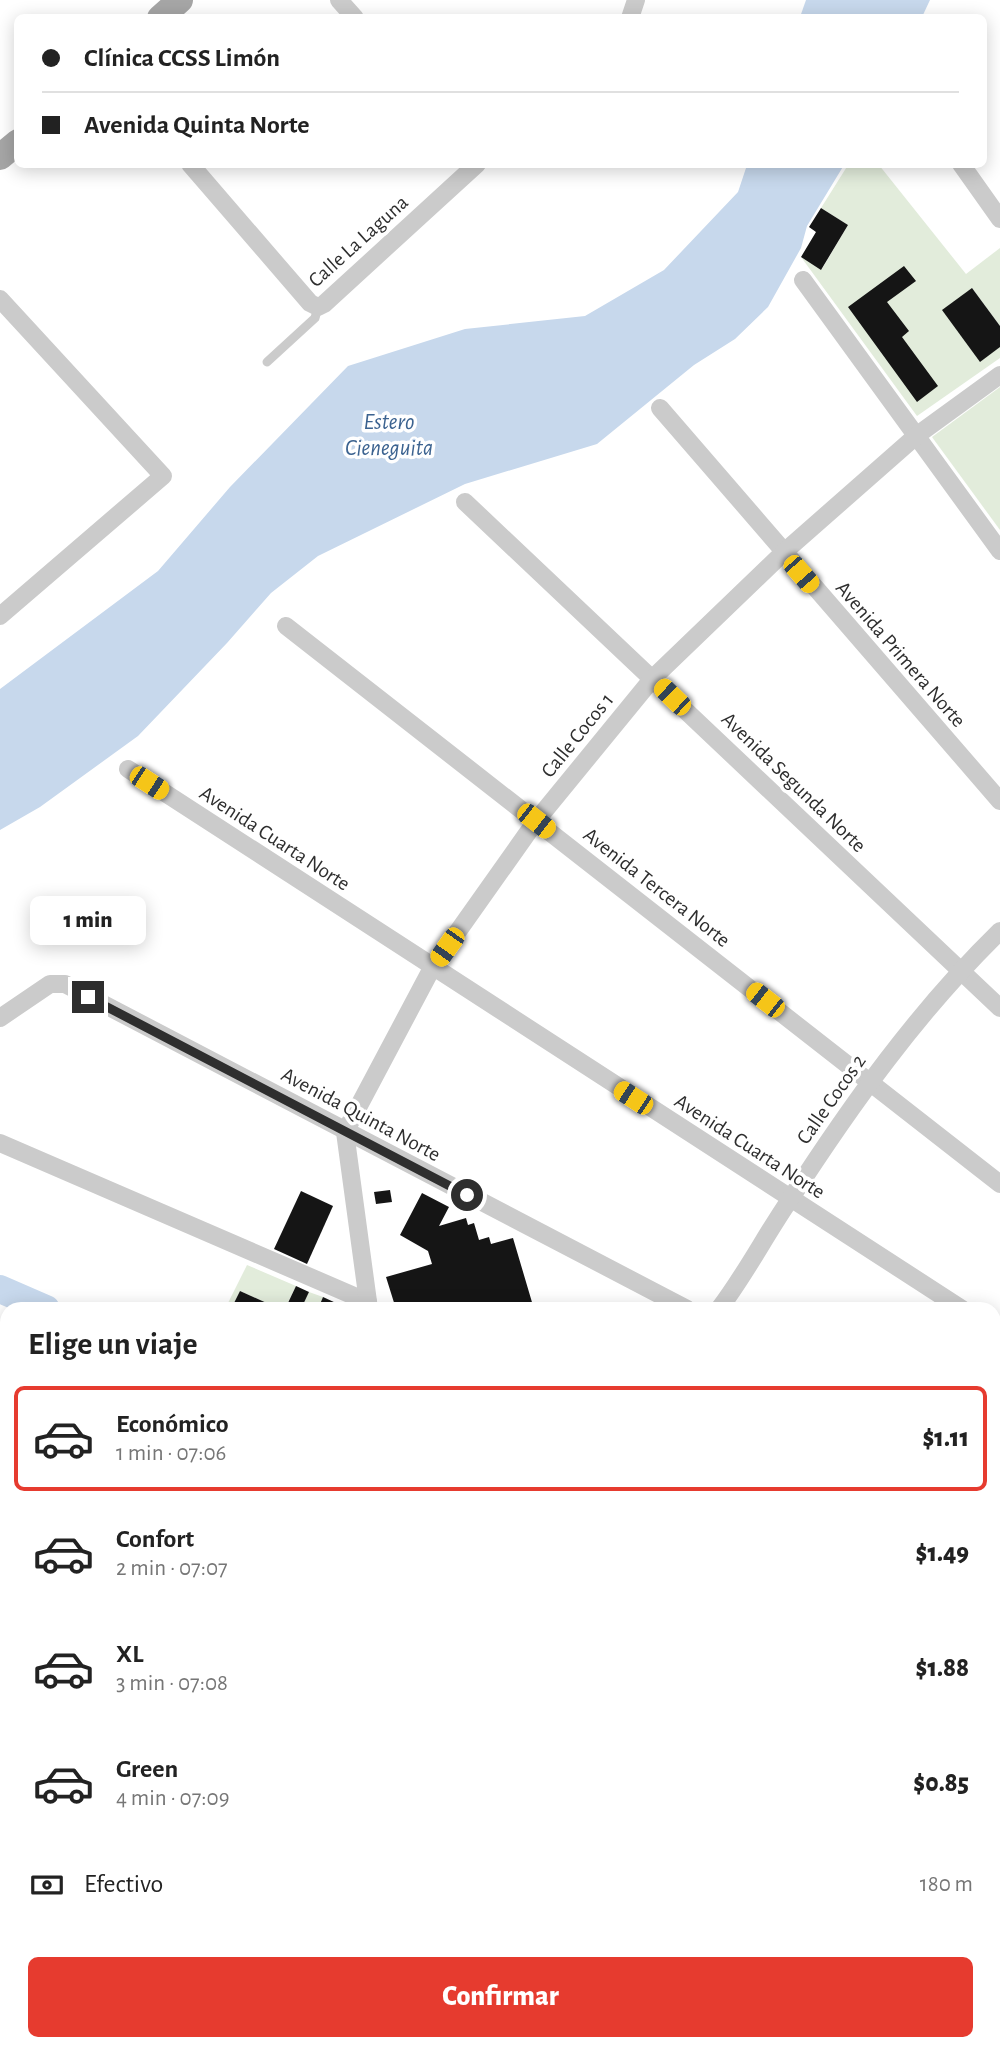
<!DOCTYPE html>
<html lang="es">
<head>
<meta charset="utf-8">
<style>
	body { margin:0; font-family:"Alegreya Sans",sans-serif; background:#f6f6f6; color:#222; height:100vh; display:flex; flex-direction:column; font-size:26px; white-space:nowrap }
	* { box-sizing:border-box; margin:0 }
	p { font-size:23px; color:#767676 }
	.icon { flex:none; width:38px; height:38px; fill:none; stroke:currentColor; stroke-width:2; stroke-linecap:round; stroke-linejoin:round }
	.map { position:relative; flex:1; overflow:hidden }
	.drawer { position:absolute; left:0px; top:1302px; width:1001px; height:749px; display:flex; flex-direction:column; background:#fff; border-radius:21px 21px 0 0; box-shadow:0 4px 18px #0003 }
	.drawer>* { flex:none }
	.guide { position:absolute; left:14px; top:14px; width:973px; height:154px; border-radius:10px; box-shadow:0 4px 18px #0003; display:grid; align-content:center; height:154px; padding:0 28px; background:#fff }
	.end { position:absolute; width:32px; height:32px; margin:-16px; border:9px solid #2e2e2e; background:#fff; box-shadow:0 0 0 4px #fff }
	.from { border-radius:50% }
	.bubble { position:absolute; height:49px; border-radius:10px; background:#fff; box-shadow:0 4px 18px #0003; font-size:23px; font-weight:800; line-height:49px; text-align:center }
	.car { position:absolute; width:21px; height:42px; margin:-21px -10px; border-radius:9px; box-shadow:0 0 5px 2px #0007; background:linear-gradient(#f5c518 24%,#345 0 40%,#f5c518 0 76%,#345 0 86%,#f5c518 0) }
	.guide b { display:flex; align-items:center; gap:24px; height:66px; font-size:26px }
	.guide b+b { border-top:2px solid #e0e0e0 }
	.guide i { width:18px; height:18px; background:#222 }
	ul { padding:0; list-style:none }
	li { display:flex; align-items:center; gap:21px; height:105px; margin:0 14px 10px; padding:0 14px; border:4px solid transparent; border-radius:10px }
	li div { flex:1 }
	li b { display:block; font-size:26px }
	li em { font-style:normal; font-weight:800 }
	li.active { border-color:#e63b2f }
	li>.icon { width:63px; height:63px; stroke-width:1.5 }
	h2 { padding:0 28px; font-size:32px; line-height:84px }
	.pay { display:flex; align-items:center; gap:18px; height:77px; padding:0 28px; font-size:26px }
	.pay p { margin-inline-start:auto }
	.cta { display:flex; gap:14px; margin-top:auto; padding:14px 28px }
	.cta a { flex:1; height:80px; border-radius:10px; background:#e63b2f; color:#fff; font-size:28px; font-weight:800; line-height:80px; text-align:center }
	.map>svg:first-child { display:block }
	.green { fill:#e2ecdb }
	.water { fill:#c7d8ec }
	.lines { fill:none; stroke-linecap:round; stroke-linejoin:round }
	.canal { stroke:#c7d8ec; stroke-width:18 }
	.river { stroke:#c7d8ec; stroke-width:28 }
	.building { fill:#151515 }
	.service { stroke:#cbcbcb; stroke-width:9 }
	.minor { stroke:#cbcbcb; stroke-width:18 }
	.primary { stroke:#a6a6a6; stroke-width:26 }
	.trunk { stroke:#9e9e9e; stroke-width:28 }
	.rail-casing { stroke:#838383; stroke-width:7 }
	.rail { stroke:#fff; stroke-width:4.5; stroke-dasharray:13; stroke-linecap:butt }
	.route { stroke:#2e2e2e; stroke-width:9 }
	.labels { text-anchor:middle; stroke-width:7; stroke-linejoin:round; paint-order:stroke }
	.street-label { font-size:21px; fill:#2e2e2e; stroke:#fff }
	.water-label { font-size:23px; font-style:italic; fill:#3c6390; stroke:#fff }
</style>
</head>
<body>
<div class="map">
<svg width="1000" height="2051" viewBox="0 0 1000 2051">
	<rect width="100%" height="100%" fill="#fff"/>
	<g class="green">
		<polygon points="848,165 879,165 966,274 1000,248 1000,326 972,288 1000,347 1000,358 917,416 801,257 822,269 848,225 821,208"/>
		<polygon points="1000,387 1000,530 932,437"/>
		<polygon points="247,1265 296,1286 286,1306 291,1309 280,1309 240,1291 231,1309 225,1309"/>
		<polygon points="309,1292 323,1297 318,1309 301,1309"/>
	</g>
	<g class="water">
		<polygon points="806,0 930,0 922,17 800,17"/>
		<polygon points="747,165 844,165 807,226 801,248 768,307 735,339 694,365 597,444 465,484 318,556 271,593 227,643 138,736 40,807 0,830 0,689 158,571 230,487 348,366 465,329 585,316 664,270 738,192"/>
	</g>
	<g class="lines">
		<polyline class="canal" points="994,1522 1000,1517"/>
		<g class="river">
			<polyline points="0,1289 46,1309"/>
			<polyline points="994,1889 1000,1883"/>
		</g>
	</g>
	<g class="building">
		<polygon points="821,208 848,225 821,270 801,257 816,232 809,227"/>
		<polygon points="904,266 916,281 887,302 909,331 902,337 938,386 917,402 848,307"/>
		<polygon points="972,288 1000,326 1000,347 980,362 942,310"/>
		<polygon points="390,1190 392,1202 376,1204 374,1192"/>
		<polygon points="301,1191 333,1206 307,1264 274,1249"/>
		<polygon points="422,1193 449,1207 439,1226 466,1218 468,1225 474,1223 479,1240 489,1237 491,1244 513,1238 534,1309 396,1309 386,1277 432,1264 428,1251 400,1235"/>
		<polygon points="296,1286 309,1292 301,1309 291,1309 286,1307"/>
		<polygon points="240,1291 280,1309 231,1309"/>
		<polygon points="323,1297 349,1309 318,1309"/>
		<polygon points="7,1811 7,1874 0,1870 0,1824"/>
	</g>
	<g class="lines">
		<g class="service">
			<polyline points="267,362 315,318 318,307"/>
			<polyline points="673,2051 676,2044"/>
			<polyline points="766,2051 768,2044"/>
		</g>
		<g class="minor">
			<polyline points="339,0 355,18"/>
			<polyline points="630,18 636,0"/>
			<polyline points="190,164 310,303 318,307 324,304 477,164"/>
			<polyline points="961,164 1000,219"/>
			<polyline points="803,280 1000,551"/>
			<polyline points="0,299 163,476 0,616"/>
			<polyline points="660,408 1000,801"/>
			<polyline points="465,502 1000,1008"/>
			<polyline points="286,626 1000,1184"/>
			<polyline points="128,769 962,1309"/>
			<polyline points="0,1018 50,984 65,984 687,1309"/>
			<polyline points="0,1143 368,1302"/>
			<polyline points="369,1309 345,1132 432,968 536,821 653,678 783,553 916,436 1000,375"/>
			<path d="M719 1309C745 1275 765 1236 789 1201 851 1105 918 1011 1000 931"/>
			<polyline points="994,1332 1000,1336"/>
			<polyline points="0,1425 7,1430"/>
			<polyline points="994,1478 1000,1475"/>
			<polyline points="0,1530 7,1534"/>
			<polyline points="0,1719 7,1705"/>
			<polyline points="994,1836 1000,1829"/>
			<polyline points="994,1920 1000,1914"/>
			<polyline points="873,2051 875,2044"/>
		</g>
		<g class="primary">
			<polyline points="160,18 180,0"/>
			<polyline points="0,157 18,142"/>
		</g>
		<g class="trunk">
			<polyline points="0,1891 7,1894"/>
			<polyline points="0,1914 7,1918"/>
			<polyline points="234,2044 246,2051"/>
			<polyline points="274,2044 287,2051"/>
		</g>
		<defs>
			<g id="rail">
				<polyline points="0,1740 7,1744"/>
				<polyline points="561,2044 574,2051"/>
			</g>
		</defs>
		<use href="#rail" class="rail-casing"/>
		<use href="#rail" class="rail"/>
	</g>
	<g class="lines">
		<polyline class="route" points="88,997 467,1195"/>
	</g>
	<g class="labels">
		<g class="street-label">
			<text transform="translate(358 241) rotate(-42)" y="7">Calle La Laguna</text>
			<text transform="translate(901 654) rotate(49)" y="7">Avenida Primera Norte</text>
			<text transform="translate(577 735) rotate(-51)" y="7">Calle Cocos 1</text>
			<text transform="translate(794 782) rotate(44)" y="7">Avenida Segunda Norte</text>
			<text transform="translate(275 838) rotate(33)" y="7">Avenida Cuarta Norte</text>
			<text transform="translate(657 887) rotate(38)" y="7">Avenida Tercera Norte</text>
			<text transform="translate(831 1099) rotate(-55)" y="7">Calle Cocos 2</text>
			<text transform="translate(361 1114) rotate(28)" y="7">Avenida Quinta Norte</text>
			<text transform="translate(750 1146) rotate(33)" y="7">Avenida Cuarta Norte</text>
		</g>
		<g class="water-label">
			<text x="389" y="429">Estero<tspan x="389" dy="26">Cieneguita</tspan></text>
		</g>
	</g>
</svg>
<i class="end from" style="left:467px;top:1195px"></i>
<i class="end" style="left:88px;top:997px"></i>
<div class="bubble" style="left:30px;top:896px;width:116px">1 min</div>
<i class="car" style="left:801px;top:574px;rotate:139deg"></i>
<i class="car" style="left:672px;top:697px;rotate:314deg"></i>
<i class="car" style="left:149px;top:783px;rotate:123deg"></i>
<i class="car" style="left:536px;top:821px;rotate:128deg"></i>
<i class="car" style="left:447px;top:947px;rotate:215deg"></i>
<i class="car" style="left:765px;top:1000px;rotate:308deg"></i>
<i class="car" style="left:633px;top:1098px;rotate:303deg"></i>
<div class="guide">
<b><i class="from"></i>Clínica CCSS Limón</b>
<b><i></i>Avenida Quinta Norte</b>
</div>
<section class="drawer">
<h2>Elige un viaje</h2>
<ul>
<li class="active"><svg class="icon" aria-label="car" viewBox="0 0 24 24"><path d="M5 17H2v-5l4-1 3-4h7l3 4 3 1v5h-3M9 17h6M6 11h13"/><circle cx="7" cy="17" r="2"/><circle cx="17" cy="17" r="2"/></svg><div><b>Económico</b><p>1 min · 07:06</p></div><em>$1.11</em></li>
<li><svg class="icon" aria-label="car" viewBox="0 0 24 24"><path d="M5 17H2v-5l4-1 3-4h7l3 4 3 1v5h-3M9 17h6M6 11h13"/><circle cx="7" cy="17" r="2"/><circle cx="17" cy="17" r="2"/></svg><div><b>Confort</b><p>2 min · 07:07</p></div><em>$1.49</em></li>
<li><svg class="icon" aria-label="car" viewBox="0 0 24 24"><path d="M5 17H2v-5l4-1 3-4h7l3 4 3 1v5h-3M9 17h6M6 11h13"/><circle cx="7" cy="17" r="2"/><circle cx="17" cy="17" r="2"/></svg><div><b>XL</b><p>3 min · 07:08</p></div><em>$1.88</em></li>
<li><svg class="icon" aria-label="car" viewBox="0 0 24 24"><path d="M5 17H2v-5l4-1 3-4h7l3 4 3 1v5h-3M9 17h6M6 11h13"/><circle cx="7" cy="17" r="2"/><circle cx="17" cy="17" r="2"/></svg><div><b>Green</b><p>4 min · 07:09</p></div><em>$0.85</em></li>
</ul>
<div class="pay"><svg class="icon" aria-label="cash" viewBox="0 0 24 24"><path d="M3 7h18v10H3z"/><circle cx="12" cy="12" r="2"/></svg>Efectivo<p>180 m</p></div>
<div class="cta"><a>Confirmar</a></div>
</section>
</div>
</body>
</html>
